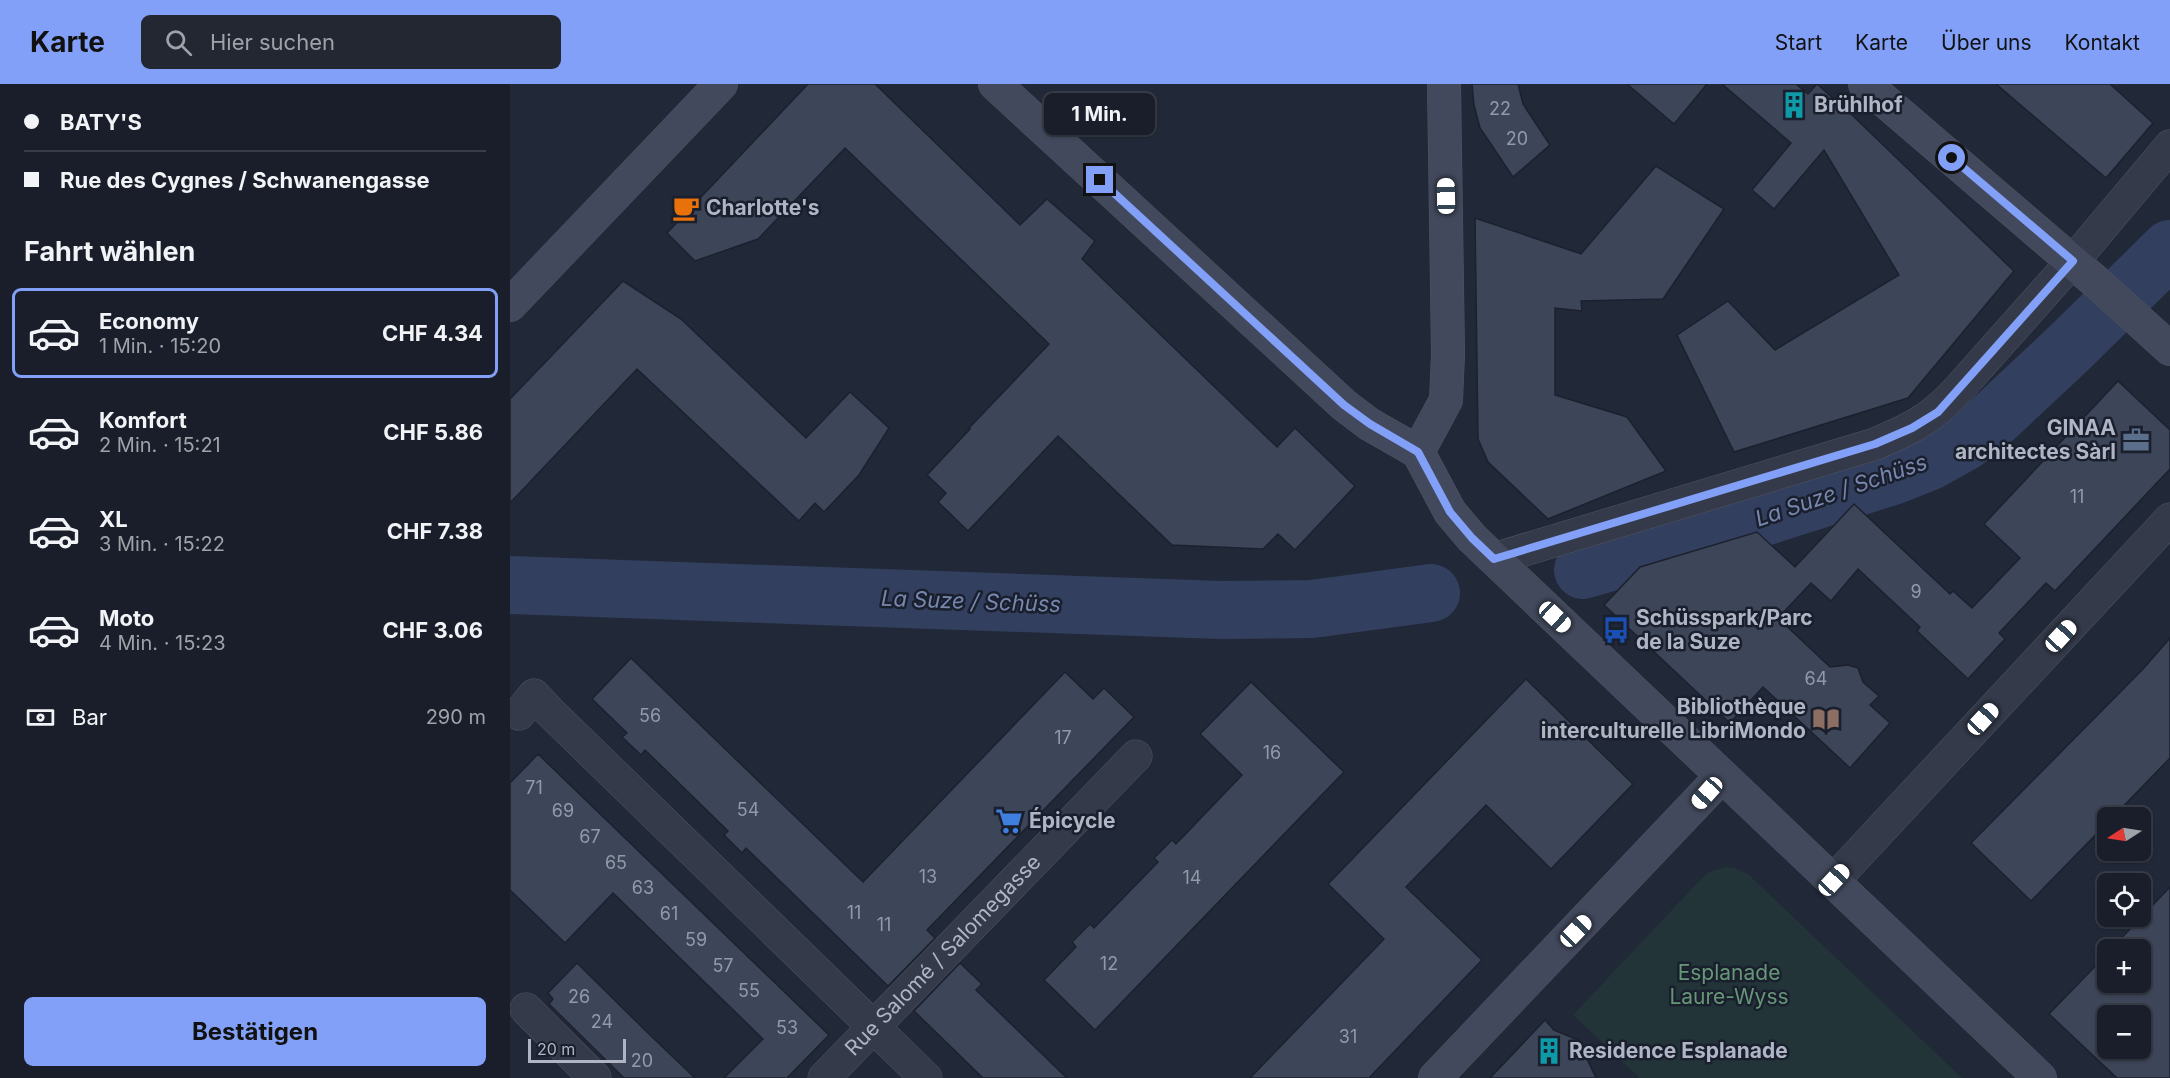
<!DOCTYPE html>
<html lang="de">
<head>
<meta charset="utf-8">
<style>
	body { margin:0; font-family:Inter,sans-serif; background:#222732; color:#f1f3f6; height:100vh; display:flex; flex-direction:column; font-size:22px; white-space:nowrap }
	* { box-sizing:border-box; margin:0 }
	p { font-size:20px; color:#9fa2a8 }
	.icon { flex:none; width:33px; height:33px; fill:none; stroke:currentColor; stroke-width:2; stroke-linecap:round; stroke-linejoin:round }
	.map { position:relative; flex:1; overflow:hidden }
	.panel { display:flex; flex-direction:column; background:#191e2a; width:510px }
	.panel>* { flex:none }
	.hud { display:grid; align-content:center; height:132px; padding:0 24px; background:#191e2a }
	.needle { width:39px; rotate:258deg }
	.tools { position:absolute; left:1587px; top:723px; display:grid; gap:12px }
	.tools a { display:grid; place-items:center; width:54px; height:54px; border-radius:9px; background:#191e2a; box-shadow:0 2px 4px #0004,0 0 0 2px #373c47; font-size:30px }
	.scale { position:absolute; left:18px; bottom:15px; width:98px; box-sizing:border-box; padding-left:6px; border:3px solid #afb5c5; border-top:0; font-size:16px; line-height:21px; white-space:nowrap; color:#afb5c5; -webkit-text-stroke:4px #1a1f2d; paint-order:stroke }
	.end { position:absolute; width:27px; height:27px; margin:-14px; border:8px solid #82a0f7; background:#111; box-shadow:0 0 0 3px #111 }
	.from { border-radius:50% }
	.bubble { position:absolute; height:42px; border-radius:9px; background:#191e2a; box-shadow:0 2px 4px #0004,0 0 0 2px #373c47; font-size:20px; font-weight:700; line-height:42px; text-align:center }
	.car { position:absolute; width:18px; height:36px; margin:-18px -9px; border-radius:8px; box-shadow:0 0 4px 2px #0007; background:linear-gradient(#fff 24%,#345 0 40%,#fff 0 76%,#345 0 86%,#fff 0) }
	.hud b { display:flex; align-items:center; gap:21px; height:57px; font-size:22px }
	.hud b+b { border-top:2px solid #373c47 }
	.hud i { width:15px; height:15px; background:#f1f3f6 }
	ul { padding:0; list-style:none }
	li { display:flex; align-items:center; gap:18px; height:90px; margin:0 12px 9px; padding:0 12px; border:3px solid transparent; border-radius:9px }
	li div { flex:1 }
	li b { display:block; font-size:22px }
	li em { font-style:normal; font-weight:700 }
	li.on { border-color:#82a0f7 }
	li>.icon { width:54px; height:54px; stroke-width:1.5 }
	h2 { padding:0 24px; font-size:27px; line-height:72px }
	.pay { display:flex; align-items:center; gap:15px; height:66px; padding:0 24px; font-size:22px }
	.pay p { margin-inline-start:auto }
	.cta { display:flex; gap:12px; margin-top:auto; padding:12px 24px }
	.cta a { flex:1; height:69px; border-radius:9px; background:#82a0f7; color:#111; font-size:24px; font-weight:700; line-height:69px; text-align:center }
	header { display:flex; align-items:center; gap:36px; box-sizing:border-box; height:84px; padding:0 30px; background:#82a0f7; color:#111 }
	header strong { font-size:28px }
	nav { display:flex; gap:33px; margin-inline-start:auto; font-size:21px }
	.search { width:420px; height:54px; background:#222732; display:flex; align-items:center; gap:15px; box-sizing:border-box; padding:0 21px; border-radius:9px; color:#9fa2a8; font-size:22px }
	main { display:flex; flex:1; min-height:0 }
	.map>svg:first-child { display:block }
	.green { fill:#233439 }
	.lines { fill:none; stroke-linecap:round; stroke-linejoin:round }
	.river { stroke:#333f5e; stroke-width:58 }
	.building { fill:#3d4558; stroke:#1c212f; stroke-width:1.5; fill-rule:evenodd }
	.street-casing { stroke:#4f5563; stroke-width:33 }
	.secondary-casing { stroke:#4f5563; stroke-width:34 }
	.street { stroke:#343a49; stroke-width:32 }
	.secondary { stroke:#42495c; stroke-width:33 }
	.route { stroke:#82a0f7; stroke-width:8 }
	.labels { text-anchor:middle; stroke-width:5; stroke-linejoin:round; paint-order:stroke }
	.number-label { font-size:18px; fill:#9299aa }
	.poi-label { font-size:21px; font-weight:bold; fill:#afb5c5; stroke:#1a1f2d; text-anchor:start }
	.street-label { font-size:21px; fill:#afb5c5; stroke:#1a1f2d }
	.park-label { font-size:21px; fill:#669677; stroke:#1a1f2d }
	.water-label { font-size:22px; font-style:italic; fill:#7787ae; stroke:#1a1f2d }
</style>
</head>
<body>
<header>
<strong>Karte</strong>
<div class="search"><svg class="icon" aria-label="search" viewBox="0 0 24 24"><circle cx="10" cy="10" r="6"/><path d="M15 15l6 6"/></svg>Hier suchen</div>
<nav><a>Start</a><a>Karte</a><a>Über uns</a><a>Kontakt</a></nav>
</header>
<main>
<section class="panel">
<div class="hud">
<b><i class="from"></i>BATY'S</b>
<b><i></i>Rue des Cygnes / Schwanengasse</b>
</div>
<h2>Fahrt wählen</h2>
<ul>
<li class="on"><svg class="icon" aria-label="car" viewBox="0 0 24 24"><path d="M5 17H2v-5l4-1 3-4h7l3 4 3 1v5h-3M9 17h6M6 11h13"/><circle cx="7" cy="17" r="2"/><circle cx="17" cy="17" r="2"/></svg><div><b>Economy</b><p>1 Min. · 15:20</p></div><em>CHF 4.34</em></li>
<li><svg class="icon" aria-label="car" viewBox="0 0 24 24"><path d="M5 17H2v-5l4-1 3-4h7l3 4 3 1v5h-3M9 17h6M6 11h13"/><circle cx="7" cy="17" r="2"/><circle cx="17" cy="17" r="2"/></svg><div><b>Komfort</b><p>2 Min. · 15:21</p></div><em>CHF 5.86</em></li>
<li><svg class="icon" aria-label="car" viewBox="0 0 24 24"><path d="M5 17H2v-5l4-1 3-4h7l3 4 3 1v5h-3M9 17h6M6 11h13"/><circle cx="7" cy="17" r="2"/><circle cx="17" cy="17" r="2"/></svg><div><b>XL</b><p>3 Min. · 15:22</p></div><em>CHF 7.38</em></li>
<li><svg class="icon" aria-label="car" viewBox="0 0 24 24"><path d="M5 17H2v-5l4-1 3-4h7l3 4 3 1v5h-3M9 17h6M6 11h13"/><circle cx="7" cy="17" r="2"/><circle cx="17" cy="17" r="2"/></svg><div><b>Moto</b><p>4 Min. · 15:23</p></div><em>CHF 3.06</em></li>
</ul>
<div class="pay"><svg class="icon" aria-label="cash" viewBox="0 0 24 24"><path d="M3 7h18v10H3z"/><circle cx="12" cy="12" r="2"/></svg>Bar<p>290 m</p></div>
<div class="cta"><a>Bestätigen</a></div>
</section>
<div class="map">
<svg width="1660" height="994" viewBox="0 0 1660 994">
	<rect width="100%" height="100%" fill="#212838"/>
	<polygon class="green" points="1216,783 1225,784 1238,790 1452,994 1130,994 1063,931 1192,794 1199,788"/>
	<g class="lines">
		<g class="river">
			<polyline points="1073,486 1219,444 1385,391 1420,377 1454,358 1479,339 1556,267 1660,165"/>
			<polyline points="0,501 711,526 802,525 921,509"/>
		</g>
	</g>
	<g class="building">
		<polygon points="298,0 365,0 510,141 537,115 585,157 572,175 767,363 785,344 845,402 785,466 768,450 753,465 662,461 548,352 458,447 428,418 436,409 417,391 460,345 459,344 539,260 335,64 248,155 185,177 157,149"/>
		<polygon points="962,0 1008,0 1013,20 1040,61 1003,93 970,44 964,21"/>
		<polygon points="1117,0 1197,0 1164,40"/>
		<polygon points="1212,0 1286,0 1298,10 1307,0 1342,31 1504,187 1398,314 1224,368 1167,251 1218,217 1265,266 1389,191 1314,66 1264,125 1242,106 1281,59"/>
		<polygon points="1486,0 1600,0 1643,39 1596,94"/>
		<polygon points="1146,82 1214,125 1153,215 1071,217 1072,227 1045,224 1045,311 1117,333 1156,387 1038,435 978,378 968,355 965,134 1071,170"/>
		<polygon points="113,197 171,235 296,354 340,308 379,344 349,391 314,428 305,419 289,437 127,285 0,419 0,315"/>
		<polygon points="1608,297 1660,346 1660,385 1545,507 1536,499 1489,549 1495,555 1458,595 1407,547 1410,543 1348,485 1321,517 1301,499 1268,534 1320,583 1338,581 1348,584 1353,598 1369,612 1360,621 1380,639 1340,684 1253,603 1220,639 1094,521 1130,483 1247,448 1285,483 1344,420 1440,510 1443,507 1462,524 1510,474 1474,440"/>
		<polygon points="1660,554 1660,674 1602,734 1598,734 1598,738 1521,817 1461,759 1633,585"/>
		<polygon points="121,574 353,798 555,588 583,615 594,604 624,633 417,846 425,854 378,902 236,764 232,769 214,751 218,747 135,666 131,671 112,653 117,649 82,615"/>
		<polygon points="1016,595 1123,700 1041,785 976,721 896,803 972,876 859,994 740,994 874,855 818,800"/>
		<polygon points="741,598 834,688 585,946 534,896 566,863 562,858 580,840 584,844 648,778 644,774 662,756 666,760 732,691 690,650"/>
		<polygon points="28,670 319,951 277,994 214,994 253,955 103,809 55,859 0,806 0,699"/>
		<path d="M1660 803V994H1607L1539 930 1598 869V898H1630V866H1600ZM1598 932H1630V964H1598Z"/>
		<polygon points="67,879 139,950 185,994 114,994 39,920 43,915 38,909"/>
		<polygon points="450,879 472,900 466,906 557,994 473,994 404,927"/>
		<polygon points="1035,936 1044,946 1068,956 1086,994 980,994"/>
	</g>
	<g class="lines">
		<defs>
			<g id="street">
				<path d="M984 475 1365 360C1400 345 1420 336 1446 308L1575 163 1660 62"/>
				<polyline points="9,630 24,611 41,629 416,994"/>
				<polyline points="1324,796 1660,435"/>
				<polyline points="16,925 85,994"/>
				<path id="s1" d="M314 994 626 672"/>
			</g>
			<g id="secondary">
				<polyline points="485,0 834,321 859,340 908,368"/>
				<polyline points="1355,0 1586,198 1660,265"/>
				<polyline points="0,221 211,0"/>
				<path d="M908 368 940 428 962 454C1151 635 1342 813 1530 994"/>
				<polyline points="908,368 936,316 938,270 934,0"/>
				<polyline points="925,994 1211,693"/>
			</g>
		</defs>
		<use href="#street" class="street-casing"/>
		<use href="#secondary" class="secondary-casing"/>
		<use href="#street" class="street"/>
		<use href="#secondary" class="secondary"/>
	</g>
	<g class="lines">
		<polyline class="route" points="590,96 834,321 860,340 908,368 940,428 962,454 984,475 1365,360 1402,344 1428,328 1563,177 1442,74"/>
	</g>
	<defs>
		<symbol id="building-bare" viewBox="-9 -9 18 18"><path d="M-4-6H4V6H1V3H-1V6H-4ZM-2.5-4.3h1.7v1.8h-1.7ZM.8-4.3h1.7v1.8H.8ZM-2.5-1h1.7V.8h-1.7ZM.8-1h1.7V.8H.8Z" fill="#0f9aa8" stroke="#1a1f2d" stroke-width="2.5" paint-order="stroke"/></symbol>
		<symbol id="cafe-bare" viewBox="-9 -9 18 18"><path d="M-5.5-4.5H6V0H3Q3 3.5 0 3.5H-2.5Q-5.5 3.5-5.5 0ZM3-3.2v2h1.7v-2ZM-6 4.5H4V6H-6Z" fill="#e8710a" stroke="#1a1f2d" stroke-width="2.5" paint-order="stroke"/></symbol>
		<symbol id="office-bare" viewBox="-9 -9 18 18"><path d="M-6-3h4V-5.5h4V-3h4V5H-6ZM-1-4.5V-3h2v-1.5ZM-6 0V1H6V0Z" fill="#5c6f8a" stroke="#1a1f2d" stroke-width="2.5" paint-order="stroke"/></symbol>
		<symbol id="bus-bare" viewBox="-9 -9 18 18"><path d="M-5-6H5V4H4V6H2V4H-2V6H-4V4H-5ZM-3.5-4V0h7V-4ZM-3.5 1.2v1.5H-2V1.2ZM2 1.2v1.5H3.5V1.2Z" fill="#1a4fb4" stroke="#1a1f2d" stroke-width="2.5" paint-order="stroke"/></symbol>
		<symbol id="library-bare" viewBox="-9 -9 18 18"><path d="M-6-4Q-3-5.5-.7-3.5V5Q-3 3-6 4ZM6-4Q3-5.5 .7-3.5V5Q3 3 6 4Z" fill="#8d6e63" stroke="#1a1f2d" stroke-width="2.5" paint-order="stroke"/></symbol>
		<symbol id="supermarket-bare" viewBox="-9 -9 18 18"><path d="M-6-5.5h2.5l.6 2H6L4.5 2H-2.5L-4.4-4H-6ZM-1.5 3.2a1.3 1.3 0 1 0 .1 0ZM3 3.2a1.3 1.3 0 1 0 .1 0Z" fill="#3f7fe0" stroke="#1a1f2d" stroke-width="2.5" paint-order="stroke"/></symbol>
	</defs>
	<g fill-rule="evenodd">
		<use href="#building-bare" x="1265" y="2" width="38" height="38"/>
		<use href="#cafe-bare" x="157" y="105" width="38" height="38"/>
		<use href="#office-bare" x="1607" y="337" width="38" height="38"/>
		<use href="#bus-bare" x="1087" y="527" width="38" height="38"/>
		<use href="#library-bare" x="1297" y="616" width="38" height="38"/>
		<use href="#supermarket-bare" x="480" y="718" width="38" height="38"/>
		<use href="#building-bare" x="1020" y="948" width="38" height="38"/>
	</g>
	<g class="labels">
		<g class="number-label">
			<text x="990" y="31">22</text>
			<text x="1007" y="61">20</text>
			<text x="1567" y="419">11</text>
			<text x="1406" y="514">9</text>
			<text x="1306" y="601">64</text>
			<text x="140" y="638">56</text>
			<text x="553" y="660">17</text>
			<text x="762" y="675">16</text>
			<text x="24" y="710">71</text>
			<text x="238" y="732">54</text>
			<text x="53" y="733">69</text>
			<text x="80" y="759">67</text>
			<text x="106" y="785">65</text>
			<text x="418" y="799">13</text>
			<text x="682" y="800">14</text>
			<text x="133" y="810">63</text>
			<text x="344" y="835">11</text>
			<text x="159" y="836">61</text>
			<text x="374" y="847">11</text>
			<text x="186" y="862">59</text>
			<text x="599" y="886">12</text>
			<text x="213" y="888">57</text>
			<text x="239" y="913">55</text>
			<text x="69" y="919">26</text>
			<text x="92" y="944">24</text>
			<text x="277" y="950">53</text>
			<text x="838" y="959">31</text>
			<text x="132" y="983">20</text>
		</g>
		<g class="poi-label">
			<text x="1304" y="28">Brühlhof</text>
			<text x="196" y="131">Charlotte's</text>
			<text x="1606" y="351" text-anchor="end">GINAA<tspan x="1606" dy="24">architectes Sàrl</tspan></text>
			<text x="1126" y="541">Schüsspark/Parc<tspan x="1126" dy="24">de la Suze</tspan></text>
			<text x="1296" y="630" text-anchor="end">Bibliothèque<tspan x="1296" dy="24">interculturelle LibriMondo</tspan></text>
			<text x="519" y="744">Épicycle</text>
			<text x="1059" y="974">Residence Esplanade</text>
		</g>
		<g class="street-label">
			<text dy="7" stroke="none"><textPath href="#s1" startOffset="171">Rue Salomé / Salomegasse</textPath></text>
		</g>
		<g class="park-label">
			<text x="1219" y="896">Esplanade<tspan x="1219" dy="24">Laure-Wyss</tspan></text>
		</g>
		<g class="water-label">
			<text transform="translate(1331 406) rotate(-19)" y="8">La Suze / Schüss</text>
			<text transform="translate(461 517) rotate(2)" y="8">La Suze / Schüss</text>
		</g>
	</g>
</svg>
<div class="tools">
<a><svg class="needle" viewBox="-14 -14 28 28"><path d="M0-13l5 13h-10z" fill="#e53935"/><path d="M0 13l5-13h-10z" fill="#9fa2a8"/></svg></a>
<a><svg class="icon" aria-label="locate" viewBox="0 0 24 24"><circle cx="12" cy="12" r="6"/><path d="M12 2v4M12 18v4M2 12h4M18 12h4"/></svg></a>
<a>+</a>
<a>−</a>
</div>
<div class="scale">20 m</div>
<i class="end from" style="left:1442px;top:74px"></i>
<i class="end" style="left:590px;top:96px"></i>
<div class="bubble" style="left:534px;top:9px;width:111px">1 Min.</div>
<i class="car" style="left:936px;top:112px;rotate:359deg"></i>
<i class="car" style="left:1045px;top:533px;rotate:133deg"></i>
<i class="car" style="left:1551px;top:552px;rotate:43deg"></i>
<i class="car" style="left:1473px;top:635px;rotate:43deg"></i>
<i class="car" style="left:1197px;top:709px;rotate:222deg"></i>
<i class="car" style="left:1324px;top:796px;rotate:43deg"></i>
<i class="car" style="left:1066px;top:847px;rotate:44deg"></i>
</div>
</main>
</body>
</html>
